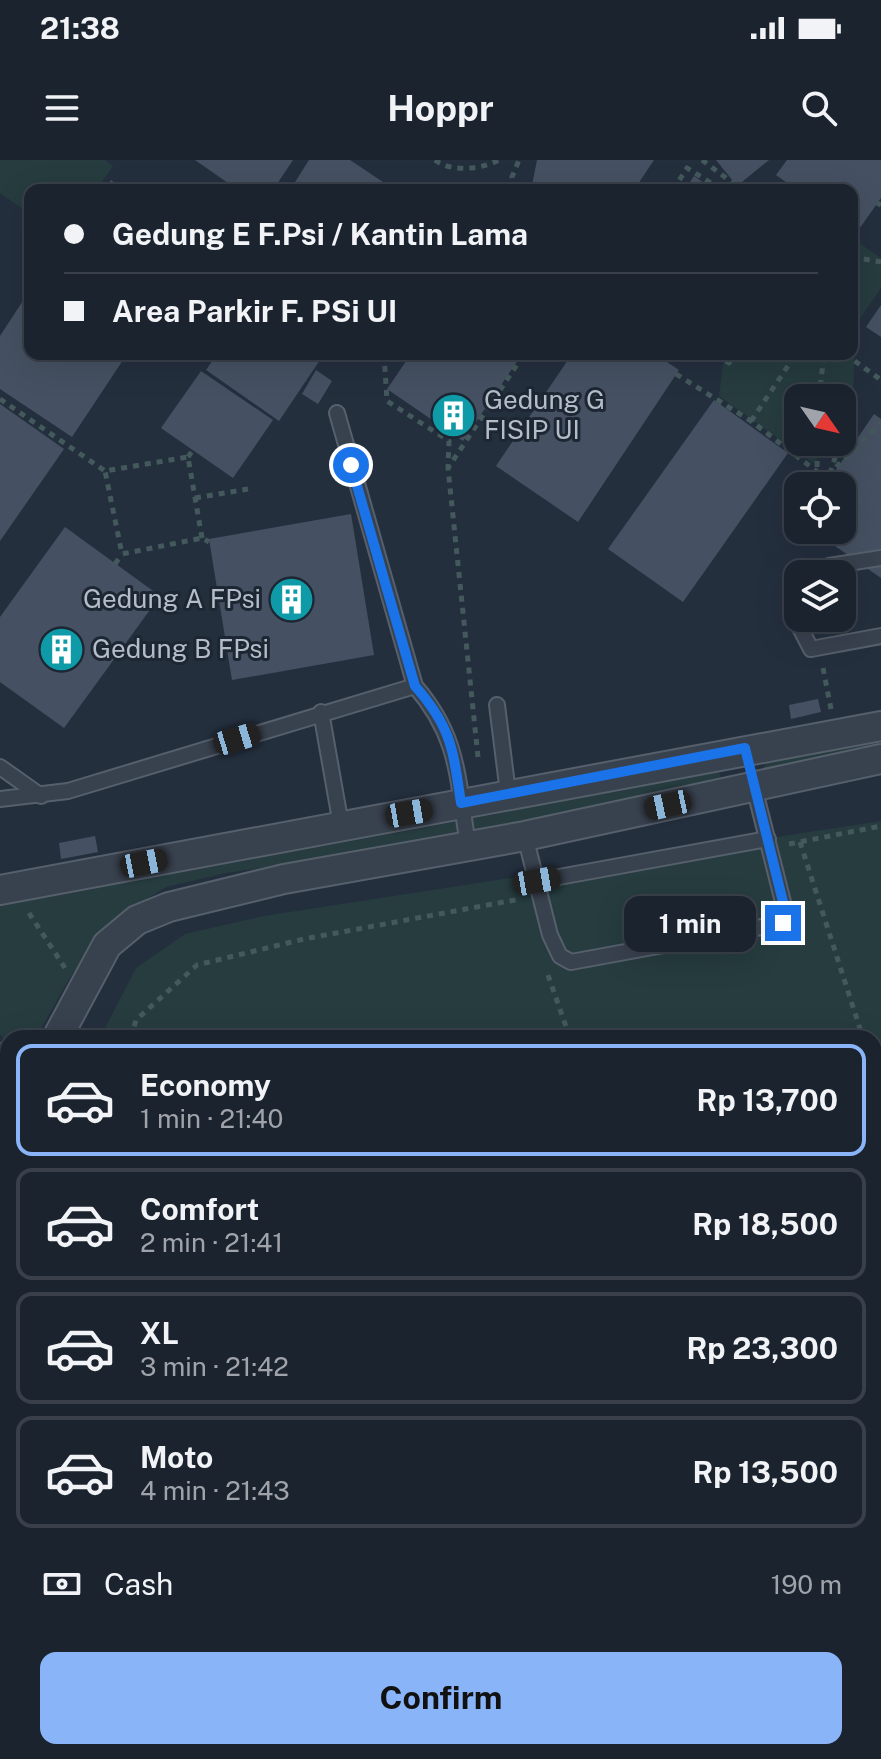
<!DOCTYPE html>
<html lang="en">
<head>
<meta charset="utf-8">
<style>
	body { margin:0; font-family:"Public Sans",sans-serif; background:#282f3a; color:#f1f3f6; height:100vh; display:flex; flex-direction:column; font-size:30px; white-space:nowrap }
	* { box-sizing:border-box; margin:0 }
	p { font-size:26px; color:#a0a4aa }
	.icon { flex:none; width:44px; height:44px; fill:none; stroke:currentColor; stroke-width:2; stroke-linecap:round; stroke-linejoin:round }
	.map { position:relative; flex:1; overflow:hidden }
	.sheet { position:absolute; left:0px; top:870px; width:882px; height:730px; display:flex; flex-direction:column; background:#1b232e; border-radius:24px 24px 0 0; box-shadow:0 8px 32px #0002,0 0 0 2px #39404a }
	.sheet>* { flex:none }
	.hud { position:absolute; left:24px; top:24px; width:834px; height:176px; border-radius:16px; box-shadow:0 8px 32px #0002,0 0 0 2px #39404a; display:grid; align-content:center; height:176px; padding:0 40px; background:#1b232e }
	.needle { width:52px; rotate:124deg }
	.fabs { position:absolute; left:784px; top:224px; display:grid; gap:16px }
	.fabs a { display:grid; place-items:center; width:72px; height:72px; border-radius:16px; background:#1b232e; box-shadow:0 8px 32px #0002,0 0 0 2px #39404a; font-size:40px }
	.end { position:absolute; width:36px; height:36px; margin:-18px; border:10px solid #1a73e8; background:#fff; box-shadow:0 0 0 4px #fff }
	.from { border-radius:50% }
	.bubble { position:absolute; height:56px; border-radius:16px; background:#1b232e; box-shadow:0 8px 32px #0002,0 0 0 2px #39404a; font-size:26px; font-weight:700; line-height:56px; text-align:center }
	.car { position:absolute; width:24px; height:48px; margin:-24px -12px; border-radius:10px; box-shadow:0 0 6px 2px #0007; background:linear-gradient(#222 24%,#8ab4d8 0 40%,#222 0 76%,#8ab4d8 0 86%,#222 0) }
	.hud b { display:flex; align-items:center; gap:28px; height:76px; font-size:30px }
	.hud b+b { border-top:2px solid #39404a }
	.hud i { width:20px; height:20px; background:#f1f3f6 }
	ul { padding:14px 0 0; list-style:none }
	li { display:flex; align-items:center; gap:24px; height:112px; margin:0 16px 12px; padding:0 24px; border:4px solid #39404a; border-radius:16px }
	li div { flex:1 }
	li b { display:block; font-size:30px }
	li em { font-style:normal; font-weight:700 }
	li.current { border-color:#8ab4f8 }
	li>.icon { width:72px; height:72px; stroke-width:1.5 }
	.pay { display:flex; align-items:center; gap:20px; height:88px; padding:0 40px; font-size:30px }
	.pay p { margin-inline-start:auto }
	.button { display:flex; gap:16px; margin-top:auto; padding:16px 40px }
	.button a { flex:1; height:92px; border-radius:16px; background:#8ab4f8; color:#111; font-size:32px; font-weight:700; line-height:92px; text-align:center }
	.status { display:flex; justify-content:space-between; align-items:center; height:56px; padding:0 40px; background:#1b232e; direction:ltr }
	.status svg { height:22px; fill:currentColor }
	header { display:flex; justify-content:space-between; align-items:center; height:104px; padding:0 40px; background:#1b232e; font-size:36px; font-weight:700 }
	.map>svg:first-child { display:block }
	.green { fill:#263c3f }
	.building { fill:#455162 }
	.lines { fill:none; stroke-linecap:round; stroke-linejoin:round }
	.lane-casing { stroke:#565f6c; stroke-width:18 }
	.street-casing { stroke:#565f6c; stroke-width:32 }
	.path { stroke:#44595c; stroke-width:5; stroke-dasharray:6 6; stroke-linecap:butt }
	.lane { stroke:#38414e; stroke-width:14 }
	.street { stroke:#38414e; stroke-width:28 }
	.rail { stroke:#5a6575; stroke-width:6; stroke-dasharray:8 8; stroke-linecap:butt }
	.route { stroke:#1a73e8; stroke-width:10 }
	.labels { text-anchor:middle; stroke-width:6; stroke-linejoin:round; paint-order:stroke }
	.poi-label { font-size:26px; fill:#b4bcc9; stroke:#1d2633; text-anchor:start }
</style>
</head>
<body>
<div class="status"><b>21:38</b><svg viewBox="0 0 49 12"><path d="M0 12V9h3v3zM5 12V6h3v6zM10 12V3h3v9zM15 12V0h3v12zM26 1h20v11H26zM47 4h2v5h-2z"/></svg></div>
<header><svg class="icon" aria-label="menu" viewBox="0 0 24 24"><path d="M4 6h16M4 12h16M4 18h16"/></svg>Hoppr<svg class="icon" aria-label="search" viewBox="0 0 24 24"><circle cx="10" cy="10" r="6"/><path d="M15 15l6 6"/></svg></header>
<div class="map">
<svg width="881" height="1599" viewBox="0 0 881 1599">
	<rect width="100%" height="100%" fill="#242f3e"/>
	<g class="green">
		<polygon points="0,0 105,0 113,6 96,30 30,30 30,54 0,33"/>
		<polygon points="852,78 881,98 881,128 855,166 853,248 842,264 842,238 798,238 798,282 829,282 814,304 719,236 724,197 726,194 852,194"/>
		<polygon points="881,575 881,591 760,612 769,600"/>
		<polygon points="707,610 718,611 721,617 718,624 369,693 226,713 166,727 123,754 97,779 66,824 36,878 8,878 8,881 0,875 0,746 497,654"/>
		<polygon points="881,661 881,1383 874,1380 874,878 100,878 136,808 185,774 264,756"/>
		<polygon points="0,913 8,918 8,995 0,998"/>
	</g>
	<g class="building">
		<polygon points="195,0 293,0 273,30 238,30"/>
		<polygon points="309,0 350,0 395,30 290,30"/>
		<polygon points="537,0 654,0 634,30 531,30"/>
		<polygon points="716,0 769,0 737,26"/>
		<polygon points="787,0 881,0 881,38 857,72 852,69 852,30 797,30 776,15"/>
		<polygon points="694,16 714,30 685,30"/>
		<polygon points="111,20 125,30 103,30"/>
		<polygon points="30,130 30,194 127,194 72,277 0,229 0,176"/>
		<polygon points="881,145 881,177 866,167"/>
		<polygon points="217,194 324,194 279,261 206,210"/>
		<polygon points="411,194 522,194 463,281 387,229"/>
		<polygon points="572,194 655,194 679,210 578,362 496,306"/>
		<polygon points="316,210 332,221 318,244 302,234"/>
		<polygon points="201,211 273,260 233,318 161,268"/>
		<polygon points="714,240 788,293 683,442 608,389"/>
		<polygon points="0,244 64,289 0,381"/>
		<polygon points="874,254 881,259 881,418 812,370 842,370 842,326 825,326"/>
		<polygon points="351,354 374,495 232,520 209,379"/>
		<polygon points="65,367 160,436 64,568 0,522 0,457"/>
		<polygon points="818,539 821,552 791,559 789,545"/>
		<polygon points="95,676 98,692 61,699 59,683"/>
		<polygon points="0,1212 8,1219 8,1287 0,1296"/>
		<polygon points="8,1312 8,1396 0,1405 0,1321"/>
		<polygon points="69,1592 143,1592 138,1599 79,1599"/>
		<polygon points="555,1592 575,1592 571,1599 551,1599"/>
		<polygon points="676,1592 734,1592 731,1599 672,1599"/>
	</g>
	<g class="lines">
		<defs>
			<g id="lane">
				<path d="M337 253 415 526C460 578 457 619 468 685"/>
				<polyline points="816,414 829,406 881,398"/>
				<polyline points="798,438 795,458 811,489 881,476"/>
				<polyline points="497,545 508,633"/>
				<polyline points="321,552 341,665"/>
				<polyline points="0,607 41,636"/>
				<polyline points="0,639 68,631 415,526"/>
				<polyline points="525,676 550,775 560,796 571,802 783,763 786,754 754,627"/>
				<polyline points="537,721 768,679"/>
			</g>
			<g id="street">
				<polyline points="0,730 881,566"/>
				<polyline points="57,878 107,785 137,760 169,747 284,719 525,676 881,599"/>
				<polyline points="0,898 8,904"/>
				<polyline points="0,1023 8,1018"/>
				<polyline points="874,1399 881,1403"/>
				<polyline points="874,1441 881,1444"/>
				<polyline points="15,1592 23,1599"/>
				<polyline points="410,1599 414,1592"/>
			</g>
		</defs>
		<use href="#lane" class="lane-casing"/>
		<use href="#street" class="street-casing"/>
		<g class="path">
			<path d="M435 0C452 13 482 9 499 0"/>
			<polyline points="702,0 737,26"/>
			<polyline points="514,30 512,17 519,0"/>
			<polyline points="673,30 687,8 722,30"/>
			<polyline points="877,43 881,45"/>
			<polyline points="852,97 881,102"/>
			<polyline points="384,194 387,241 449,281 448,307"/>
			<polyline points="716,194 729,203 735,194"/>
			<polyline points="845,194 881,220"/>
			<polyline points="676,214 751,261 828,320 840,282"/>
			<polyline points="819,238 824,194"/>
			<polyline points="0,239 105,311"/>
			<polyline points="842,247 848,251 842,275"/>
			<polyline points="751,261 796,194"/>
			<polyline points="188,297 193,290"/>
			<polyline points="817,307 818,282"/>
			<polyline points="836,307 881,263"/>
			<polyline points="195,338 248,329"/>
			<polyline points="202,378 188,297 105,311 122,394 202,378 209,382"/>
			<polyline points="115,404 122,394"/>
			<polyline points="823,508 831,549"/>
			<polyline points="478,597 448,308 524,194"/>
			<polyline points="800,682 863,878"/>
			<polyline points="789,684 881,666"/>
			<polyline points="29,753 65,808"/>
			<polyline points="548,815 570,878"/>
			<polyline points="131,878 136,860 197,805 304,779 520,739"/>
			<polyline points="874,911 881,933"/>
			<polyline points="874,1193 881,1185"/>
			<polyline points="874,1331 881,1335"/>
		</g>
		<use href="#lane" class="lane"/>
		<use href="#street" class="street"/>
		<g class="rail">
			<polyline points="0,1119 8,1123"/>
			<polyline points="0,1149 8,1153"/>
			<polyline points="874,1556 881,1560"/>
			<polyline points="874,1581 881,1585"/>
		</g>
	</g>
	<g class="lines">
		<path class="route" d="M351 305 415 526C452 568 453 590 461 643L745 588 786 754 783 763"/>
	</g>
	<defs>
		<symbol id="building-disc" viewBox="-11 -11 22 22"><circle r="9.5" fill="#0f9aa8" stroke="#1d2633"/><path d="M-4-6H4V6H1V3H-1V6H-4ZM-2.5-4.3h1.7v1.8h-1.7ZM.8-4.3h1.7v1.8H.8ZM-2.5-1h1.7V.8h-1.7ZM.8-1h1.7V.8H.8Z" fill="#fff"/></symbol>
	</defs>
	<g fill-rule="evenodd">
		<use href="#building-disc" x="428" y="230" width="51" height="51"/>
		<use href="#building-disc" x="266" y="414" width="51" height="51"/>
		<use href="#building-disc" x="36" y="464" width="51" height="51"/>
	</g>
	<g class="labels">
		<g class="poi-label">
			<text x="484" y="249">Gedung G<tspan x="484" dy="30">FISIP UI</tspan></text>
			<text x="261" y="448" text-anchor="end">Gedung A FPsi</text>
			<text x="92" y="498">Gedung B FPsi</text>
		</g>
	</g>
</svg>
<div class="fabs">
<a><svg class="needle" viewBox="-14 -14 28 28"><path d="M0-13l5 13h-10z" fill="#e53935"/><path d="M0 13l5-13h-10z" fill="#a0a4aa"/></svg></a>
<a><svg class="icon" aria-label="locate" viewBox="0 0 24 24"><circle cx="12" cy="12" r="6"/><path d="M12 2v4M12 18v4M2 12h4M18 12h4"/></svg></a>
<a><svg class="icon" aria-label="layers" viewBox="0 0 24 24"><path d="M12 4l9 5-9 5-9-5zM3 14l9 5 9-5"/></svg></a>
</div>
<i class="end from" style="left:351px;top:305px"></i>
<i class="end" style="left:783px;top:763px"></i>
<div class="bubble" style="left:624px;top:736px;width:132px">1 min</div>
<i class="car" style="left:237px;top:579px;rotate:73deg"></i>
<i class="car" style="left:668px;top:645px;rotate:258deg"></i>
<i class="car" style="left:409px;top:653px;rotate:80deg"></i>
<i class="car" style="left:144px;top:703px;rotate:79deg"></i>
<i class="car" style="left:537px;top:721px;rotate:80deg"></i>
<div class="hud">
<b><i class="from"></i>Gedung E F.Psi / Kantin Lama</b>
<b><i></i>Area Parkir F. PSi UI</b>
</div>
<section class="sheet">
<ul>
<li class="current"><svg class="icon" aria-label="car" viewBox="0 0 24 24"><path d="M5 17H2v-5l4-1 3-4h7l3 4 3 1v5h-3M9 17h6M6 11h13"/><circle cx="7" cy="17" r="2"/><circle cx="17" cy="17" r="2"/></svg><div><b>Economy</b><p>1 min · 21:40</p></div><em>Rp 13,700</em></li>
<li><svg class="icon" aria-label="car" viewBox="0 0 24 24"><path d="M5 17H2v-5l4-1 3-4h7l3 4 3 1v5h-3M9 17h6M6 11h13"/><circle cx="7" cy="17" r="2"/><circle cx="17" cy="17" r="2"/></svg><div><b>Comfort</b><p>2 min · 21:41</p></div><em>Rp 18,500</em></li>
<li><svg class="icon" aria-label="car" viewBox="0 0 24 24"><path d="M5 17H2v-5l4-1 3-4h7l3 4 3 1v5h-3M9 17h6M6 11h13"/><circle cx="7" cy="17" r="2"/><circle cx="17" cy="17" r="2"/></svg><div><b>XL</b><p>3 min · 21:42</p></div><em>Rp 23,300</em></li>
<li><svg class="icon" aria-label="car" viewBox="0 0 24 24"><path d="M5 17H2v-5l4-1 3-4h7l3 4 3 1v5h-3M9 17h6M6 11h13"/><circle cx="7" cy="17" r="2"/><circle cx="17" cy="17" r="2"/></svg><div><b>Moto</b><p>4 min · 21:43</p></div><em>Rp 13,500</em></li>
</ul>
<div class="pay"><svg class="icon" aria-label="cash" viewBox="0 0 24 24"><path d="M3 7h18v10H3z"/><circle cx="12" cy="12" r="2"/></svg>Cash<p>190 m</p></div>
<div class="button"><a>Confirm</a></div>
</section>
</div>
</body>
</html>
